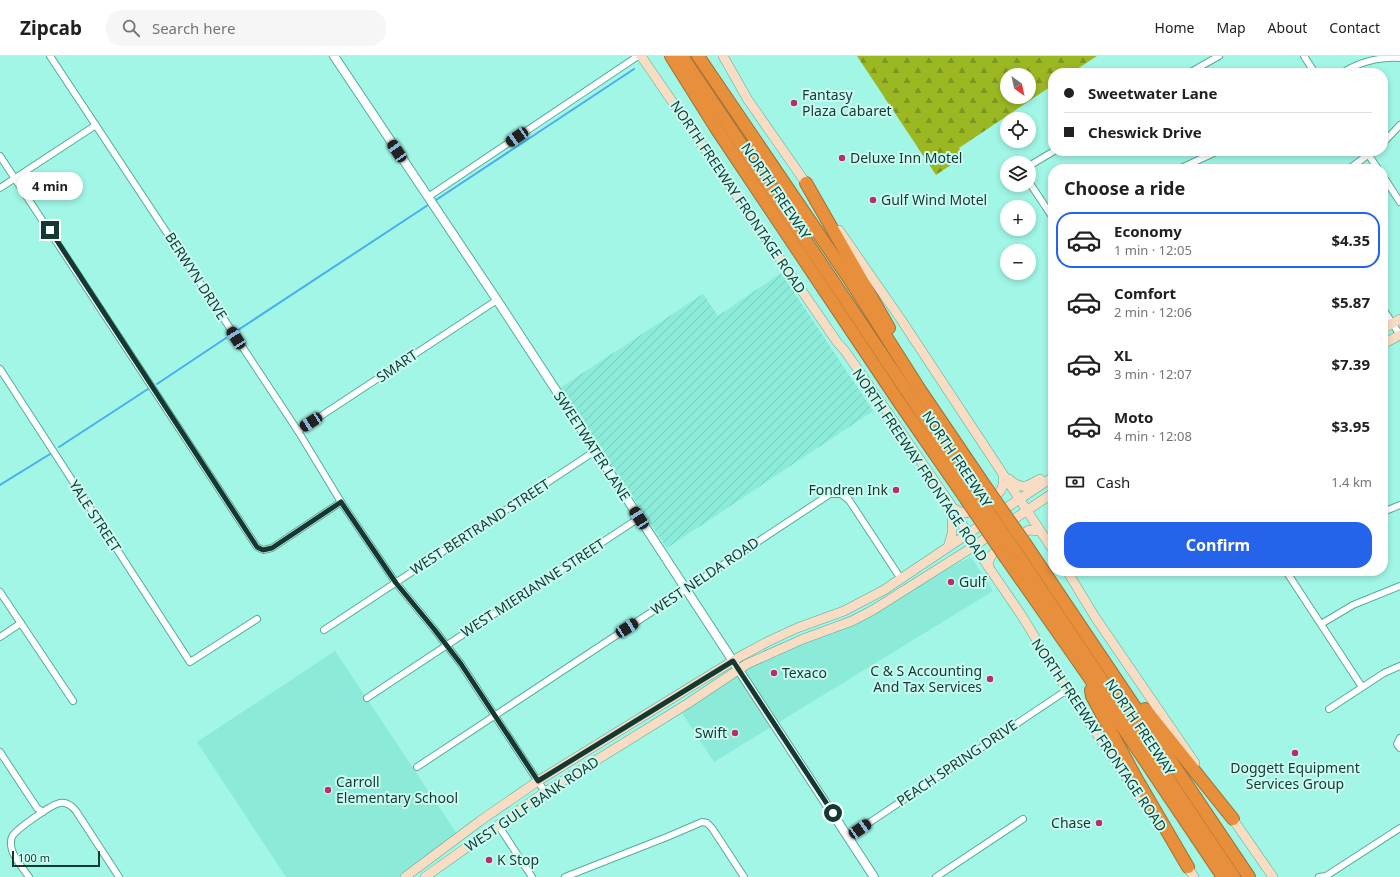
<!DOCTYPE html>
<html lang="en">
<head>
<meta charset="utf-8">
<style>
	body { margin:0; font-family:"Noto Sans",sans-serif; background:#f6f6f6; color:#202124; height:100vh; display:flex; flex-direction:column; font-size:15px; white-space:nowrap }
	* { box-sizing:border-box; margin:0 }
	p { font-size:13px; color:#757577 }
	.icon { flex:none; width:22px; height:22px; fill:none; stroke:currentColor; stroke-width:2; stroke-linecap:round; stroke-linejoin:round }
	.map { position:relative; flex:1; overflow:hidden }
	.drawer { position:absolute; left:1048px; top:108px; width:340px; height:412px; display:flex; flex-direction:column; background:#fff; border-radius:16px; box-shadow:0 2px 6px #0003 }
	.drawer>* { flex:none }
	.hud { position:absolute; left:1048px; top:12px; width:340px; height:88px; border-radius:16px; box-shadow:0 2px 6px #0003; display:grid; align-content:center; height:88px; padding:0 16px; background:#fff }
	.needle { width:26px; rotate:147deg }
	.controls { position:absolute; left:1000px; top:12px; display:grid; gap:8px }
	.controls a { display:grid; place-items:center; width:36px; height:36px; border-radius:50%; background:#fff; box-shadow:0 2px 6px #0003; font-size:20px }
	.scale { position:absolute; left:12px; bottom:10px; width:88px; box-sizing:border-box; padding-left:4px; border:2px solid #143832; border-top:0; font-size:11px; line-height:14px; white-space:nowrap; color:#143832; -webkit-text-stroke:3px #cbfcf2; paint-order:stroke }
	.end { position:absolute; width:18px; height:18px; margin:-9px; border:5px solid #143832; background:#fff; box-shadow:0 0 0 2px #fff }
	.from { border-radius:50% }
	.bubble { position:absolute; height:28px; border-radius:14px; background:#fff; box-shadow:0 2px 6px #0003; font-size:13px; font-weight:700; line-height:28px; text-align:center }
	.car { position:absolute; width:12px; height:24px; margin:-12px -6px; border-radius:5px; box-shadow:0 0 3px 1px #0007; background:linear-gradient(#222 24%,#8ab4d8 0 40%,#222 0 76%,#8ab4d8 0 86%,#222 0) }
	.hud b { display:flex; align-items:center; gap:14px; height:38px; font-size:15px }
	.hud b+b { border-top:1px solid #e0e0e0 }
	.hud i { width:10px; height:10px; background:#202124 }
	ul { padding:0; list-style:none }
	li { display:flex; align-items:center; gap:12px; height:56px; margin:0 8px 6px; padding:0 8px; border:2px solid transparent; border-radius:16px }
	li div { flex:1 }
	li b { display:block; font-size:15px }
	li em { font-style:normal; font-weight:700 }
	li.selected { border-color:#2563eb }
	li>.icon { width:36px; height:36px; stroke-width:1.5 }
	h2 { padding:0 16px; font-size:18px; line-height:48px }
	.pay { display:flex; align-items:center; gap:10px; height:44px; padding:0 16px; font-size:15px }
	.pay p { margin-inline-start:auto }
	.button { display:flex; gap:8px; margin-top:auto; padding:8px 16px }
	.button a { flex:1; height:46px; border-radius:16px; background:#2563eb; color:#fff; font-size:16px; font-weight:700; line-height:46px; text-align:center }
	header { display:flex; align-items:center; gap:24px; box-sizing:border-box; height:56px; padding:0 20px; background:#fff; border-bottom:1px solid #e0e0e0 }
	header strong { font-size:19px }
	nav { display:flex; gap:22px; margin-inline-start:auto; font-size:14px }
	.search { width:280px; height:36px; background:#f6f6f6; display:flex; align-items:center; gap:10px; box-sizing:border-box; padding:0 14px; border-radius:16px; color:#757577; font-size:15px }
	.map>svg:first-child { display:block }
	.built { fill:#8bead8 }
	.industrial { fill:url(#industrial-furrows) }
	.forest { fill:url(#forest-firs); fill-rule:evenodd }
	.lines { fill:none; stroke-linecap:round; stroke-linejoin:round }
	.stream { stroke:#49aeef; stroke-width:2 }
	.minor-casing { stroke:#56ab9c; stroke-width:8 }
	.tertiary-casing { stroke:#56ab9c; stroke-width:10 }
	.secondary-casing { stroke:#56ab9c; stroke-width:10 }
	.motorway-casing { stroke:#9d7138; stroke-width:14 }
	.minor { stroke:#fff; stroke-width:6 }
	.tertiary { stroke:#fff; stroke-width:8 }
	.secondary { stroke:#f8ddc4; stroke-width:9 }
	.motorway { stroke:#e78f3b; stroke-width:12 }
	.motorway-bridge-casing { stroke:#9d7138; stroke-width:14; stroke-linecap:butt }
	.motorway-bridge { stroke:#e78f3b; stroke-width:12 }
	.route { stroke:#143832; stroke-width:5 }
	.poi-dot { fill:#b92e67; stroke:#cbfcf2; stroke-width:1.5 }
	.labels { text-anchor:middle; stroke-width:4; stroke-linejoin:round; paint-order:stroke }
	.poi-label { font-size:14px; fill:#143832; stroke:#cbfcf2; text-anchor:start }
	.street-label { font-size:14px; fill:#143832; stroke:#cbfcf2 }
</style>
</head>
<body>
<header>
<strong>Zipcab</strong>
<div class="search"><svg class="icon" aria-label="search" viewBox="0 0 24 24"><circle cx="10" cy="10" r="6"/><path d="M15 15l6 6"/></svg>Search here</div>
<nav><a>Home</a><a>Map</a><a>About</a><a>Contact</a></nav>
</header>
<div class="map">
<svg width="1400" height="821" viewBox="0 0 1400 821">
	<defs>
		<pattern id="industrial-furrows" width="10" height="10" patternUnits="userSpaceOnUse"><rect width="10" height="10" fill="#8bead8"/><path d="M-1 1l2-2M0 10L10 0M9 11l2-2" fill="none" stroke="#77c9ba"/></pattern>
		<pattern id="forest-firs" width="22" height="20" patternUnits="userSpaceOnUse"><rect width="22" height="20" fill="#9bb822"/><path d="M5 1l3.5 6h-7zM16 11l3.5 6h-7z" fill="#7d971e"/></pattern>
	</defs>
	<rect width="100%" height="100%" fill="#a1f6e6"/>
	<g class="built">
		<polygon points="971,501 993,535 714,706 680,654 756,605"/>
		<polygon points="335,595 459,781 405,821 286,821 197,686"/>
	</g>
	<polygon class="industrial" points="781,217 873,355 667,492 560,332 703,238 718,260"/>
	<path class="forest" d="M857 0H1097L1071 17H1053V29L959 92 964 100 936 119ZM1007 19H1029V41H1007Z"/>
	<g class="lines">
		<g class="stream">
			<polyline points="436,144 634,13"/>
			<polyline points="235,276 428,149"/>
			<polyline points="157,328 226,282"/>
			<polyline points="59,391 148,333"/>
			<polyline points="0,429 50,398"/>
		</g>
		<defs>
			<g id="minor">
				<polyline points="50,0 298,375 341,446 396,527 434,573 461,608 545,736"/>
				<polyline points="1304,0 1315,17"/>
				<polyline points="1189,17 1219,0"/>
				<path d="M1342 17C1359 6 1380 1 1400 2"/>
				<polyline points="1383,87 1400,69"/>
				<polyline points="1366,95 1378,113"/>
				<polyline points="0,100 257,491 263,494 272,492 341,446"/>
				<polyline points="1029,110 1054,95"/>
				<polyline points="1179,113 1218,95"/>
				<polyline points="1349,113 1373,95"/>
				<polyline points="1383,120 1400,146"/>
				<polyline points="1029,126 1053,162"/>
				<polyline points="0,132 96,69"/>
				<polyline points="428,141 638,0"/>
				<polyline points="1383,253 1400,279"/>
				<polyline points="0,313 190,606 257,563"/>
				<polyline points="298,375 497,244"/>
				<polyline points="1383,456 1400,449"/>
				<polyline points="1286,515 1362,631"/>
				<polyline points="0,536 73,645"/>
				<polyline points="1321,568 1353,549 1400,530"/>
				<polyline points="324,574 595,395"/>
				<polyline points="0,581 21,567"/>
				<polyline points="367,642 639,462"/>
				<polyline points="1329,653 1384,617 1400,610"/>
				<polyline points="1400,682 1397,688 1400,692"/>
				<polyline points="0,696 37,752 43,756"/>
				<polyline points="417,711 830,438 841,438 849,444 901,523"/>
				<polyline points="498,769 532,821"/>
				<polyline points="848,781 1067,634"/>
				<path d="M29 821C22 811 10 798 11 786 11 783 12 780 14 778 20 771 52 748 60 747 67 746 72 750 76 755L119 821"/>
				<polyline points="565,821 667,781 702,766 707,767 712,772 744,821"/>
				<polyline points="936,821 1023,763"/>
				<polyline points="1319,821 1326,820 1400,772"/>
			</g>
			<polyline id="tertiary" points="334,0 497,244 874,821"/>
			<g id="secondary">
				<polyline points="641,0 837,286 845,295 884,351 953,452 979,497 1022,560 1067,634 1147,752"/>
				<polyline points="723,0 748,44 810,133"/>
				<polyline points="839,174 902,265 1053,494"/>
				<polyline points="1383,273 1400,263"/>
				<polyline points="1383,288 1400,279"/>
				<path d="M1009 423C1022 435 1027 430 1040 423"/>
				<path d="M953 452C956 454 960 456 964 457 973 457 996 442 1001 434 1004 429 1004 424 1003 419"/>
				<polyline points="997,458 1053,421"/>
				<polyline points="1014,483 1029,474 1040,475"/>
				<polyline points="948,491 952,478 953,452"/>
				<path d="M988 510C989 499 994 496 1004 490"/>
				<polyline points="1067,515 1095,561 1195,707"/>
				<polyline points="1230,759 1273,821"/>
				<polyline points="1185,807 1194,821"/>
				<polyline points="405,821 480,765 538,725 692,630 741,600 769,585 797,572 844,555 884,534 987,465"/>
				<polyline points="425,821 545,736 687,648 747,608 803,583 852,565 873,554 968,494 1053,437"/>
			</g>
			<g id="motorway">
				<polyline points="671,0 716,72 899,346 966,443"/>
				<polyline points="682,0 975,437"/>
				<polyline points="698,0 850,224 920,334 985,430"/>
				<polyline points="806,127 889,272"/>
				<polyline points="1026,489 1249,821"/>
				<polyline points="1016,496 1234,821"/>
				<polyline points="1006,502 1087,618 1223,821"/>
				<polyline points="1091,634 1092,640 1136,722 1188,811"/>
				<polyline points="1145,653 1233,763"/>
			</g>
		</defs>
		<use href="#minor" class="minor-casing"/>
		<use href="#tertiary" class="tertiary-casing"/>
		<use href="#secondary" class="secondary-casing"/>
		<use href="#motorway" class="motorway-casing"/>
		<use href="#minor" class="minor"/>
		<use href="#tertiary" class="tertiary"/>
		<use href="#secondary" class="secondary"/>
		<use href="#motorway" class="motorway"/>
		<defs>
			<g id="motorway-bridge">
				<polyline points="985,430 1026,489"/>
				<polyline points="975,437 1016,496"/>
				<polyline points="966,443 1006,502"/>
			</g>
		</defs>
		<use href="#motorway-bridge" class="motorway-bridge-casing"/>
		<use href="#motorway-bridge" class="motorway-bridge"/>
	</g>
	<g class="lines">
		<polyline class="route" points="50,174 257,491 263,494 272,492 341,446 396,527 434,573 461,608 538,725 733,605 833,757"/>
	</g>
	<g class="poi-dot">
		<circle cx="794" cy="47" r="4"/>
		<circle cx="842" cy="102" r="4"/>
		<circle cx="873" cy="144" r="4"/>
		<circle cx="896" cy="434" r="4"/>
		<circle cx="951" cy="526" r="4"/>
		<circle cx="774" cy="617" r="4"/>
		<circle cx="990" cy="623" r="4"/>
		<circle cx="735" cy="677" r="4"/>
		<circle cx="1295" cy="697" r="4"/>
		<circle cx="328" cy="734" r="4"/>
		<circle cx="1099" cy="767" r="4"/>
		<circle cx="489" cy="804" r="4"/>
	</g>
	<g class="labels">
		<g class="poi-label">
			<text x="802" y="44">Fantasy<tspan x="802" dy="16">Plaza Cabaret</tspan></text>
			<text x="850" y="107">Deluxe Inn Motel</text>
			<text x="881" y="149">Gulf Wind Motel</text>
			<text x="888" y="439" text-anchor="end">Fondren Ink</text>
			<text x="959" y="531">Gulf</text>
			<text x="982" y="620" text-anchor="end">C &amp; S Accounting<tspan x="982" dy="16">And Tax Services</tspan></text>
			<text x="782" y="622">Texaco</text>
			<text x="727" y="682" text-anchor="end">Swift</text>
			<text x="1295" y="717" text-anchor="middle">Doggett Equipment<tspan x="1295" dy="16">Services Group</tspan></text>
			<text x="336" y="731">Carroll<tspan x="336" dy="16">Elementary School</tspan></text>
			<text x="1091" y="772" text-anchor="end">Chase</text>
			<text x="497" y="809">K Stop</text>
		</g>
		<g class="street-label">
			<text transform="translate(776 135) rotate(56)" y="5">NORTH FREEWAY</text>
			<text transform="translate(738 141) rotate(56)" y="5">NORTH FREEWAY FRONTAGE ROAD</text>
			<text transform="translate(196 220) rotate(57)" y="5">BERWYN DRIVE</text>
			<text transform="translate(397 310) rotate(-34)" y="5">SMART</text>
			<text transform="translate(592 390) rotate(57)" y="5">SWEETWATER LANE</text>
			<text transform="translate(957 403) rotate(56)" y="5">NORTH FREEWAY</text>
			<text transform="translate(920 409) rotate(56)" y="5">NORTH FREEWAY FRONTAGE ROAD</text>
			<text transform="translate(95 460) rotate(57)" y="5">YALE STREET</text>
			<text transform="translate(480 471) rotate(-33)" y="5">WEST BERTRAND STREET</text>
			<text transform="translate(705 520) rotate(-34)" y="5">WEST NELDA ROAD</text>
			<text transform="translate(533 532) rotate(-33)" y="5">WEST MIERIANNE STREET</text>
			<text transform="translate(1140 671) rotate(56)" y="5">NORTH FREEWAY</text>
			<text transform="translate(1099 679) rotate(56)" y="5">NORTH FREEWAY FRONTAGE ROAD</text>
			<text transform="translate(957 707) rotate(-34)" y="5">PEACH SPRING DRIVE</text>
			<text transform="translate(532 748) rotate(-34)" y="5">WEST GULF BANK ROAD</text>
		</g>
	</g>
</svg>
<div class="controls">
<a><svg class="needle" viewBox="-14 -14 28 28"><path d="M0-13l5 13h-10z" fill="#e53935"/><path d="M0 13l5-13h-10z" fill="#757577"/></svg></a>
<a><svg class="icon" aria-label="locate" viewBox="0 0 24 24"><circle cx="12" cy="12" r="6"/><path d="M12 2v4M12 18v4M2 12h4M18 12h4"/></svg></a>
<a><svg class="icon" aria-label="layers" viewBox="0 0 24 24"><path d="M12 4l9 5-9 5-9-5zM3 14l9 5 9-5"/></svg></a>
<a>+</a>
<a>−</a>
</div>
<div class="scale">100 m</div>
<i class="end from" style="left:833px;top:757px"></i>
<i class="end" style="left:50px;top:174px"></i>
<div class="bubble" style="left:17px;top:116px;width:66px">4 min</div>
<i class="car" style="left:517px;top:81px;rotate:236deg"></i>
<i class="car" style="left:397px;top:95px;rotate:326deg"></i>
<i class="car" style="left:236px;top:282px;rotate:327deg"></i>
<i class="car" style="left:311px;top:366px;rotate:237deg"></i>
<i class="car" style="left:639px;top:462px;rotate:327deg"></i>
<i class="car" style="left:627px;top:572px;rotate:57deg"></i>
<i class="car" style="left:860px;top:773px;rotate:56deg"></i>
<div class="hud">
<b><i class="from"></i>Sweetwater Lane</b>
<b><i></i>Cheswick Drive</b>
</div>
<section class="drawer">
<h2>Choose a ride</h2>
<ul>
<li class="selected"><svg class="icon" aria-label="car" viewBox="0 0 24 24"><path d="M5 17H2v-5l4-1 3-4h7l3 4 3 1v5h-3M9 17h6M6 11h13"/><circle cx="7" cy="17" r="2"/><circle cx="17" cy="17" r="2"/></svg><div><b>Economy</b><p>1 min · 12:05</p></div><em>$4.35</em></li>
<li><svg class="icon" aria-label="car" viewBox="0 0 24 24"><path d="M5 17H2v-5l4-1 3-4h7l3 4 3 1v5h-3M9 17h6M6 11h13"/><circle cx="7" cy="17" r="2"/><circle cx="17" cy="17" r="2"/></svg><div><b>Comfort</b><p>2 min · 12:06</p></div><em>$5.87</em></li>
<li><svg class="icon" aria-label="car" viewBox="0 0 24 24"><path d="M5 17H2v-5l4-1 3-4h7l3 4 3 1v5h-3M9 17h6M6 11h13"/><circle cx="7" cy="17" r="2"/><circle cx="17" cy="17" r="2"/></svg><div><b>XL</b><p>3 min · 12:07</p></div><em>$7.39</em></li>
<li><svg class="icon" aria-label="car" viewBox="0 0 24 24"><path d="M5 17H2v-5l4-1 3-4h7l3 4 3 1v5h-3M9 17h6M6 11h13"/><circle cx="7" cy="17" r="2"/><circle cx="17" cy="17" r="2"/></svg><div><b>Moto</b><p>4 min · 12:08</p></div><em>$3.95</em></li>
</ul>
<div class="pay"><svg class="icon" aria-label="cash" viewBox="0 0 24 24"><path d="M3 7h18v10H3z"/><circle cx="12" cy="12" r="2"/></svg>Cash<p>1.4 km</p></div>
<div class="button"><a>Confirm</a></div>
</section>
</div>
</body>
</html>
